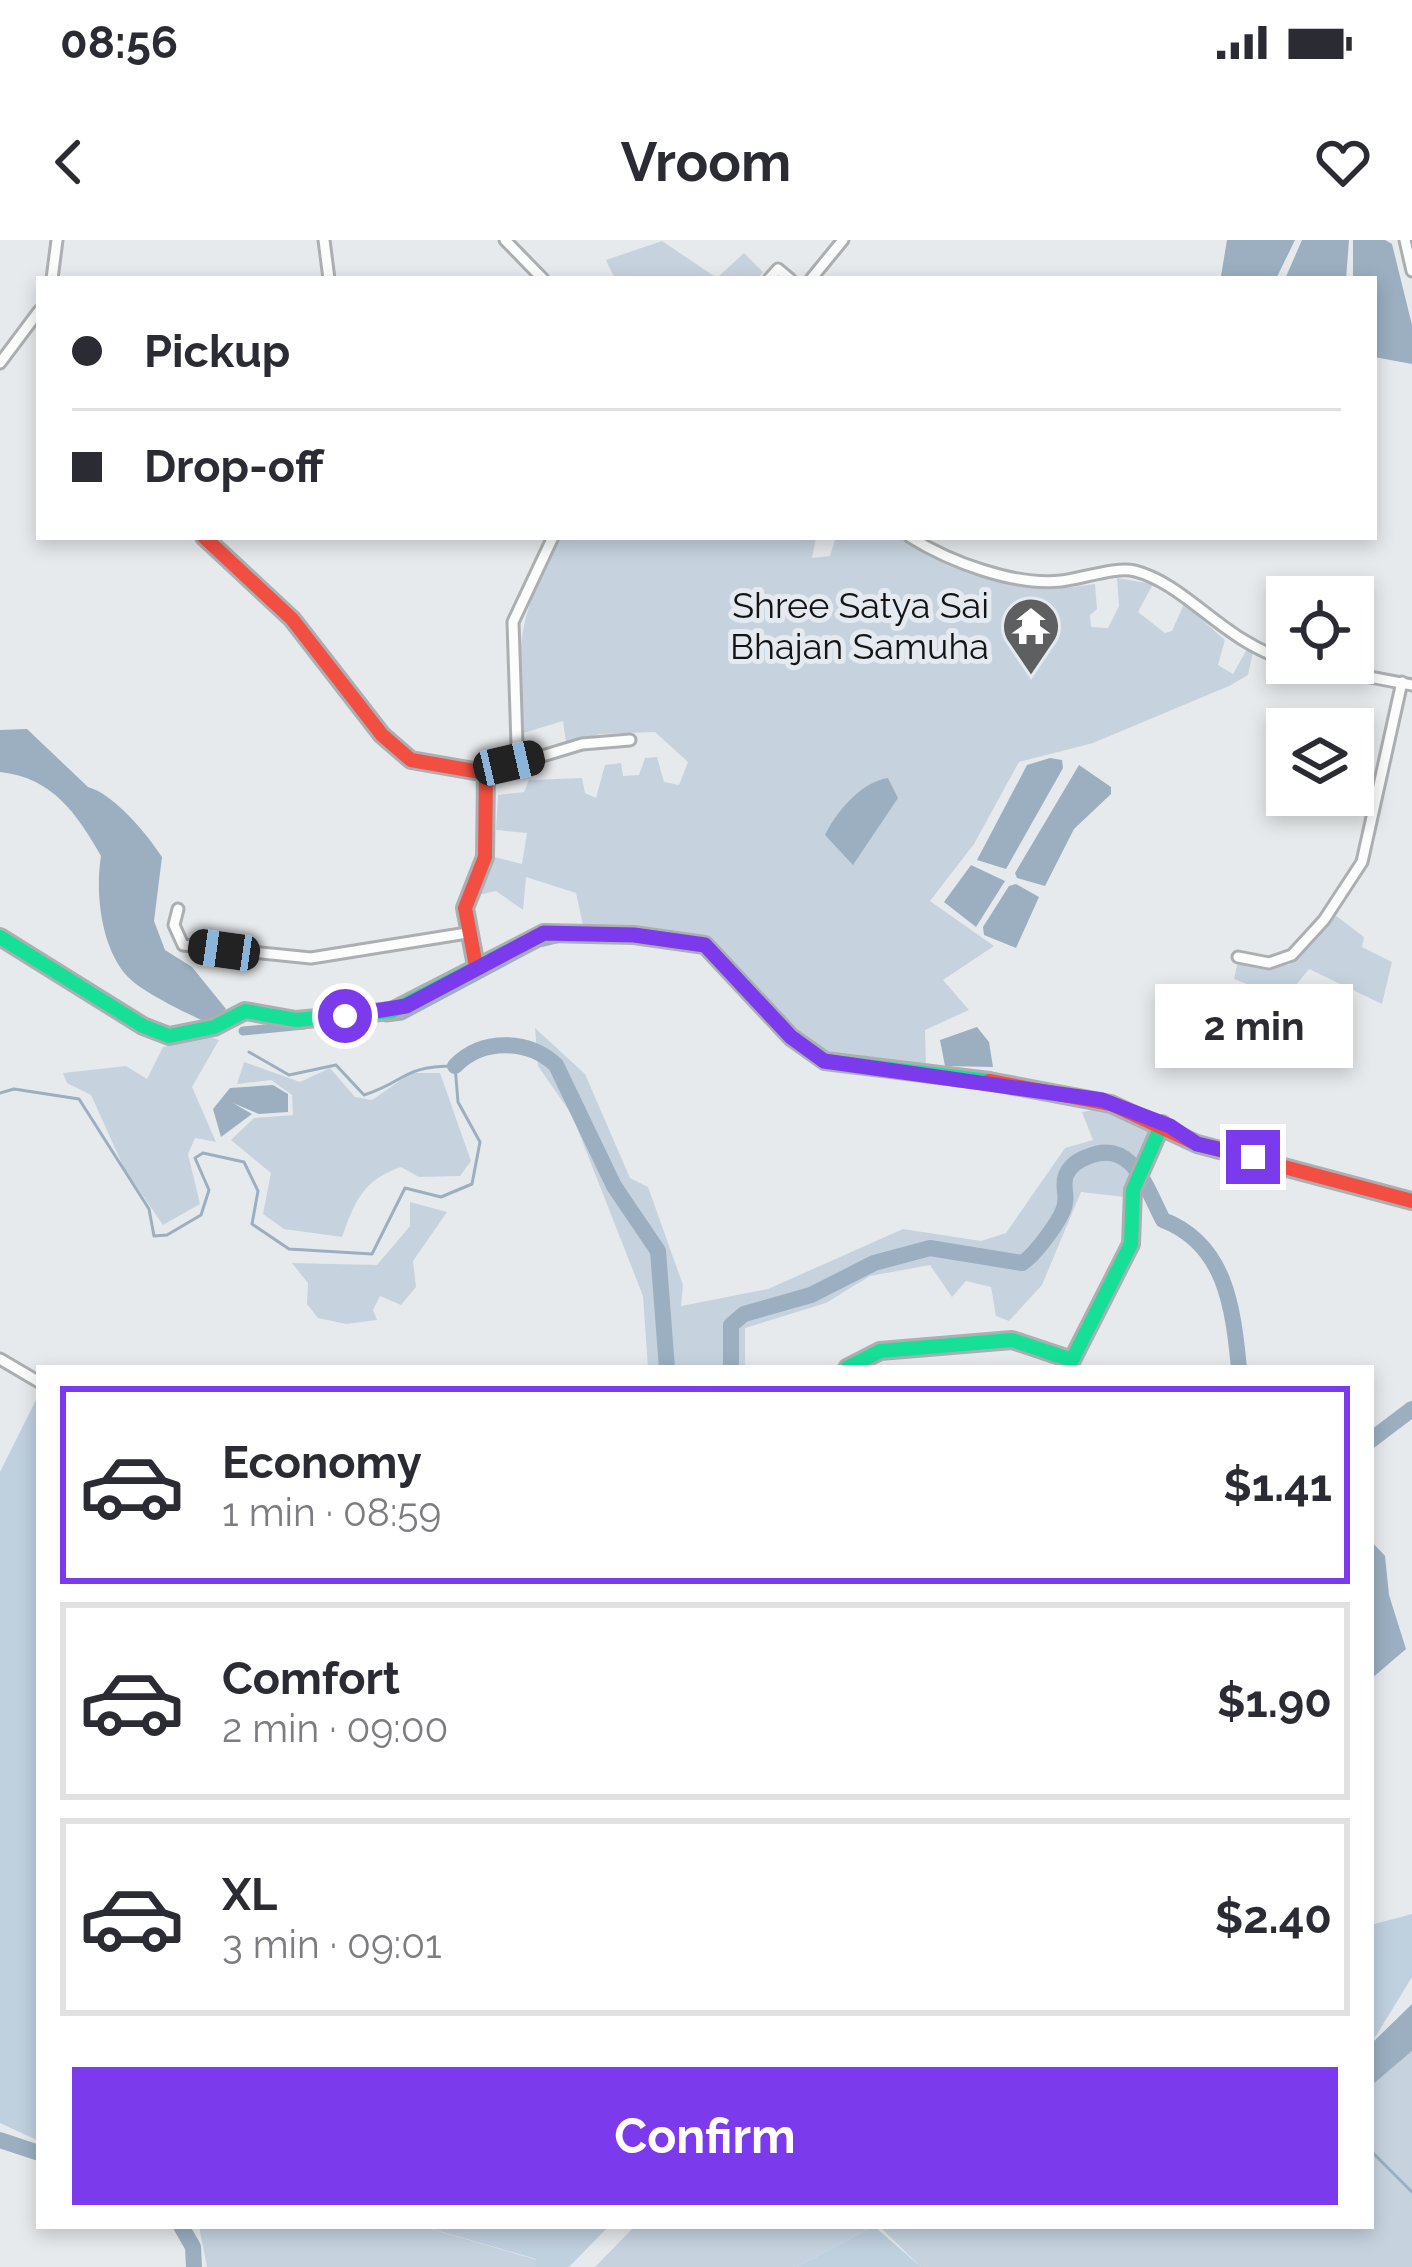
<!DOCTYPE html>
<html lang="en">
<head>
<meta charset="utf-8">
<style>
	body { margin:0; font-family:Raleway,sans-serif; background:#f7f7f7; color:#2b2b33; height:100vh; display:flex; flex-direction:column; font-size:45px; white-space:nowrap }
	* { box-sizing:border-box; margin:0 }
	p { font-size:39px; color:#7c7c81 }
	.icon { flex:none; width:66px; height:66px; fill:none; stroke:currentColor; stroke-width:2; stroke-linecap:round; stroke-linejoin:round }
	.map { position:relative; flex:1; overflow:hidden }
	.sheet { position:absolute; left:36px; top:1125px; width:1338px; height:864px; display:flex; flex-direction:column; background:#fff; border-radius:0px; box-shadow:0 6px 18px #0003 }
	.sheet>* { flex:none }
	.banner { position:absolute; left:36px; top:36px; width:1341px; height:264px; border-radius:0px; box-shadow:0 6px 18px #0003; display:grid; align-content:center; height:264px; padding:0 36px; background:#fff }
	.fabs { position:absolute; left:1266px; top:336px; display:grid; gap:24px }
	.fabs a { display:grid; place-items:center; width:108px; height:108px; border-radius:0px; background:#fff; box-shadow:0 6px 18px #0003; font-size:60px }
	.end { position:absolute; width:54px; height:54px; margin:-27px; border:15px solid #7c3aed; background:#fff; box-shadow:0 0 0 6px #fff }
	.from { border-radius:50% }
	.bubble { position:absolute; height:84px; border-radius:0px; background:#fff; box-shadow:0 6px 18px #0003; font-size:39px; font-weight:700; line-height:84px; text-align:center }
	.car { position:absolute; width:36px; height:72px; margin:-36px -18px; border-radius:15px; box-shadow:0 0 9px 3px #0007; background:linear-gradient(#222 24%,#8ab4d8 0 40%,#222 0 76%,#8ab4d8 0 86%,#222 0) }
	.banner b { display:flex; align-items:center; gap:42px; height:114px; font-size:45px }
	.banner b+b { border-top:3px solid #e1e1e2 }
	.banner i { width:30px; height:30px; background:#2b2b33 }
	ul { padding:21px 0 0; list-style:none }
	li { display:flex; align-items:center; gap:36px; height:198px; margin:0 24px 18px; padding:0 12px; border:6px solid #e1e1e2; border-radius:0px }
	li div { flex:1 }
	li b { display:block; font-size:45px }
	li em { font-style:normal; font-weight:700 }
	li.on { border-color:#7c3aed }
	li>.icon { width:108px; height:108px; stroke-width:1.5 }
	.cta { display:flex; gap:24px; margin-top:auto; padding:24px 36px }
	.cta a { flex:1; height:138px; border-radius:0px; background:#7c3aed; color:#fff; font-size:48px; font-weight:700; line-height:138px; text-align:center }
	.status { display:flex; justify-content:space-between; align-items:center; height:84px; padding:0 60px; background:#fff; direction:ltr }
	.status svg { height:33px; fill:currentColor }
	header { display:flex; justify-content:space-between; align-items:center; height:156px; padding:0 36px; background:#fff; font-size:54px; font-weight:700 }
	.map>svg:first-child { display:block }
	.green { fill:#c6d3df }
	.forest { fill:#bfd0df }
	.water { fill:#9bafc1 }
	.lines { fill:none; stroke-linecap:round; stroke-linejoin:round }
	.stream { stroke:#9bafc1; stroke-width:3 }
	.canal { stroke:#9bafc1; stroke-width:9 }
	.river { stroke:#9bafc1; stroke-width:16 }
	.street-casing { stroke:#acafb1; stroke-width:15 }
	.fast-casing { stroke:#acafb1; stroke-width:20 }
	.jam-casing { stroke:#acafb1; stroke-width:20 }
	.street { stroke:#fbfcfc; stroke-width:9 }
	.fast { stroke:#16e098; stroke-width:14 }
	.jam { stroke:#f24e42; stroke-width:14 }
	.route { stroke:#7c3aed; stroke-width:15 }
	.labels { text-anchor:middle; stroke-width:10; stroke-linejoin:round; paint-order:stroke }
	.poi-label { font-size:36px; fill:#121416; stroke:#e4eaef; text-anchor:end }
</style>
</head>
<body>
<div class="status"><b>08:56</b><svg viewBox="0 0 49 12"><path d="M0 12V9h3v3zM5 12V6h3v6zM10 12V3h3v9zM15 12V0h3v12zM26 1h20v11H26zM47 4h2v5h-2z"/></svg></div>
<header><svg class="icon" aria-label="back" viewBox="0 0 24 24"><path d="M15 5l-7 7 7 7"/></svg>Vroom<svg class="icon" aria-label="heart" viewBox="0 0 24 24"><path d="M12 20l-8-8c-3-5 5-10 8-4 3-6 11-1 8 4z"/></svg></header>
<div class="map">
<svg width="1412" height="2027" viewBox="0 0 1412 2027">
	<rect width="100%" height="100%" fill="#e7eaec"/>
	<g class="green">
		<polygon points="662,1 717,38 744,13 763,32 758,39 615,39 606,20"/>
		<path d="M559 297H816L812 318 830 316 836 297H904L927 311 1024 344 1064 348 1095 344 1097 369 1090 375 1091 387 1108 388 1119 366 1117 338 1153 344 1138 372 1165 393 1172 391 1184 364 1225 400 1218 425 1233 434 1247 409 1253 412 1248 435 1229 446 1093 503 1019 522 974 604 930 661 994 706 943 740 969 770 925 790 926 827 815 813 705 699 583 685 576 653 526 637 523 670 496 651 478 655 491 616 522 624 527 593 496 590 498 555 524 552 529 540 582 538 585 553 596 558 605 525 621 523 623 536 639 535 645 518 657 517 664 542 679 545 688 522 655 492 600 494 566 503 563 481 523 493C516 403 518 378 559 297Z"/>
		<polygon points="1335,675 1364,697 1362,707 1392,722 1382,764 1309,729 1292,750 1278,756 1234,739 1238,721 1261,727 1289,725"/>
		<polygon points="535,788 585,834 630,938 648,947 683,1045 681,1066 768,1049 903,989 981,1001 1006,993 1065,908 1093,900 1082,872 1104,868 1156,888 1125,957 1081,952 1042,1045 1009,1081 996,1076 991,1047 966,1041 952,1057 930,1025 870,1036 826,1063 745,1088 745,1128 648,1128 643,1056 572,875 538,826"/>
		<polygon points="206,796 219,800 192,847 216,902 195,898 188,914 200,964 163,985 124,928 91,855 67,843 63,833 126,826 147,839 163,807"/>
		<path d="M244 822 300 842 330 828 355 857 372 860 411 833H440L471 921 460 936 419 937 401 927C363 940 355 961 342 997L284 989 263 974 271 933 231 900 254 878 293 875 292 855 271 840 237 844Z"/>
		<polygon points="410,962 447,972 413,1021 416,1047 401,1065 380,1056 373,1070 377,1080 346,1084 318,1078 307,1064 308,1043 292,1023 377,1025 410,986"/>
		<polygon points="1412,1811 1412,2027 921,2027 879,1986 1371,1986 1371,1846"/>
		<polygon points="199,1986 421,1986 537,2020 536,2027 207,2027"/>
		<polygon points="635,1986 874,1986 797,2027 595,2027"/>
	</g>
	<g class="forest">
		<polygon points="39,1154 39,1901 0,1883 0,1232"/>
		<polygon points="1412,1674 1412,1737 1371,1804 1371,1685"/>
		<polygon points="422,1986 609,1986 569,2027 536,2027 536,2019"/>
		<polygon points="874,1986 921,2027 797,2027"/>
	</g>
	<g class="water">
		<polygon points="1227,0 1295,0 1276,39 1228,39 1221,36"/>
		<polygon points="1302,0 1349,0 1346,39 1285,39"/>
		<polygon points="1385,0 1392,4 1412,85 1412,124 1374,117 1374,39 1353,39 1353,0"/>
		<path d="M27 489 88 547C114 554 147 594 162 617L154 681 165 710 192 727 226 769 211 784C191 776 140 751 127 736 101 707 95 653 101 616 76 573 53 538 0 532V490Z"/>
		<polygon points="1050,518 1062,520 1063,528 1006,629 977,620 1027,525"/>
		<polygon points="1079,525 1111,547 1111,554 1074,589 1045,646 1017,638 1015,633"/>
		<path d="M888 538 898 558 853 625 825 595C836 572 861 542 888 538Z"/>
		<polygon points="971,625 1005,641 976,687 944,662"/>
		<polygon points="1016,644 1039,657 1016,708 984,695 983,687 1009,646"/>
		<polygon points="977,787 989,802 993,827 945,826 940,800"/>
		<polygon points="273,845 288,854 288,872 259,874 233,863 252,874 221,897 213,869 230,848"/>
		<polygon points="1371,1301 1385,1316 1389,1355 1406,1409 1371,1439"/>
		<polygon points="1412,1764 1412,1811 1371,1846 1371,1804"/>
	</g>
	<g class="lines">
		<g class="stream">
			<path d="M0 853 14 849 79 859 149 969 154 996 167 995 201 975 209 950 195 918 203 913 244 922 258 951 252 984 289 1009 372 1014 405 948 441 957 472 944 480 902 458 862 455 826C401 826 406 842 364 855L336 825 289 835 249 812"/>
			<polyline points="1371,1911 1412,1952"/>
		</g>
		<g class="canal">
			<polyline points="386,778 402,776 539,703 560,698"/>
			<polyline points="243,791 304,785"/>
		</g>
		<g class="river">
			<path d="M455 826C482 798 528 799 556 825L614 946 658 1011 667 1128"/>
			<path d="M731 1128V1085L744 1074 811 1055 874 1023 930 1008 1022 1023C1034 1016 1064 977 1065 963 1067 953 1062 945 1066 935 1071 925 1077 921 1087 917 1132 897 1146 948 1163 980 1226 1004 1233 1068 1239 1128"/>
			<polyline points="1371,1200 1412,1169"/>
			<polyline points="0,1900 39,1913"/>
			<polyline points="181,1986 193,2007 194,2027"/>
		</g>
		<defs>
			<g id="street">
				<polyline points="324,0 329,39"/>
				<polyline points="505,0 543,39"/>
				<polyline points="1405,0 1412,31"/>
				<polyline points="52,39 57,0"/>
				<polyline points="769,39 778,29 790,39"/>
				<polyline points="811,39 843,0"/>
				<polyline points="0,123 39,71"/>
				<path d="M910 297C950 322 1014 346 1061 341 1081 339 1117 326 1135 331 1186 344 1224 402 1287 420"/>
				<polyline points="1296,423 1412,445"/>
				<polyline points="509,523 517,505 513,382 553,297"/>
				<polyline points="486,533 582,504 630,500"/>
				<polyline points="178,669 174,685 183,705 311,718 467,693"/>
				<polyline points="1238,717 1269,723 1292,715 1324,680 1362,622 1402,442"/>
				<polyline points="0,1119 39,1142"/>
			</g>
			<g id="fast">
				<polyline points="0,697 143,786 169,796 214,787 245,771 296,780 392,771 544,693 634,695 705,705 791,797 825,821 989,841"/>
				<polyline points="847,1128 880,1111 1012,1100 1072,1120 1131,1004 1133,950 1162,884"/>
			</g>
			<g id="jam">
				<polyline points="204,297 292,379 382,495 411,520 486,533 485,617 465,668 476,726"/>
				<polyline points="989,841 1111,864 1197,904 1412,961"/>
			</g>
		</defs>
		<use href="#street" class="street-casing"/>
		<use href="#fast" class="fast-casing"/>
		<use href="#jam" class="jam-casing"/>
		<use href="#street" class="street"/>
		<use href="#fast" class="fast"/>
		<use href="#jam" class="jam"/>
	</g>
	<g class="lines">
		<polyline class="route" points="345,776 406,766 544,693 634,695 705,705 791,797 824,821 1102,860 1170,886 1197,904 1253,917"/>
	</g>
	<defs>
		<symbol id="temple-pin" viewBox="-11 -11 22 30"><path d="M0 17L-7.5 6A9.5 9.5 0 1 1 7.5 6Z" fill="#5d5f61" stroke="#e4eaef"/><path d="M0-6L5-2H3V0L6.5 2.5H4V6H1.5V3h-3V6H-4V2.5H-6.5L-3 0V-2H-5Z" fill="#fff"/></symbol>
	</defs>
	<g fill-rule="evenodd">
		<use href="#temple-pin" x="998" y="353" width="66" height="90"/>
	</g>
	<g class="labels">
		<g class="poi-label">
			<text x="989" y="378">Shree Satya Sai<tspan x="989" dy="41">Bhajan Samuha</tspan></text>
		</g>
	</g>
</svg>
<div class="fabs">
<a><svg class="icon" aria-label="locate" viewBox="0 0 24 24"><circle cx="12" cy="12" r="6"/><path d="M12 2v4M12 18v4M2 12h4M18 12h4"/></svg></a>
<a><svg class="icon" aria-label="layers" viewBox="0 0 24 24"><path d="M12 4l9 5-9 5-9-5zM3 14l9 5 9-5"/></svg></a>
</div>
<i class="end from" style="left:345px;top:776px"></i>
<i class="end" style="left:1253px;top:917px"></i>
<div class="bubble" style="left:1155px;top:744px;width:198px">2 min</div>
<i class="car" style="left:509px;top:523px;rotate:77deg"></i>
<i class="car" style="left:224px;top:710px;rotate:278deg"></i>
<div class="banner">
<b><i class="from"></i>Pickup</b>
<b><i></i>Drop-off</b>
</div>
<section class="sheet">
<ul>
<li class="on"><svg class="icon" aria-label="car" viewBox="0 0 24 24"><path d="M5 17H2v-5l4-1 3-4h7l3 4 3 1v5h-3M9 17h6M6 11h13"/><circle cx="7" cy="17" r="2"/><circle cx="17" cy="17" r="2"/></svg><div><b>Economy</b><p>1 min · 08:59</p></div><em>$1.41</em></li>
<li><svg class="icon" aria-label="car" viewBox="0 0 24 24"><path d="M5 17H2v-5l4-1 3-4h7l3 4 3 1v5h-3M9 17h6M6 11h13"/><circle cx="7" cy="17" r="2"/><circle cx="17" cy="17" r="2"/></svg><div><b>Comfort</b><p>2 min · 09:00</p></div><em>$1.90</em></li>
<li><svg class="icon" aria-label="car" viewBox="0 0 24 24"><path d="M5 17H2v-5l4-1 3-4h7l3 4 3 1v5h-3M9 17h6M6 11h13"/><circle cx="7" cy="17" r="2"/><circle cx="17" cy="17" r="2"/></svg><div><b>XL</b><p>3 min · 09:01</p></div><em>$2.40</em></li>
</ul>
<div class="cta"><a>Confirm</a></div>
</section>
</div>
</body>
</html>
